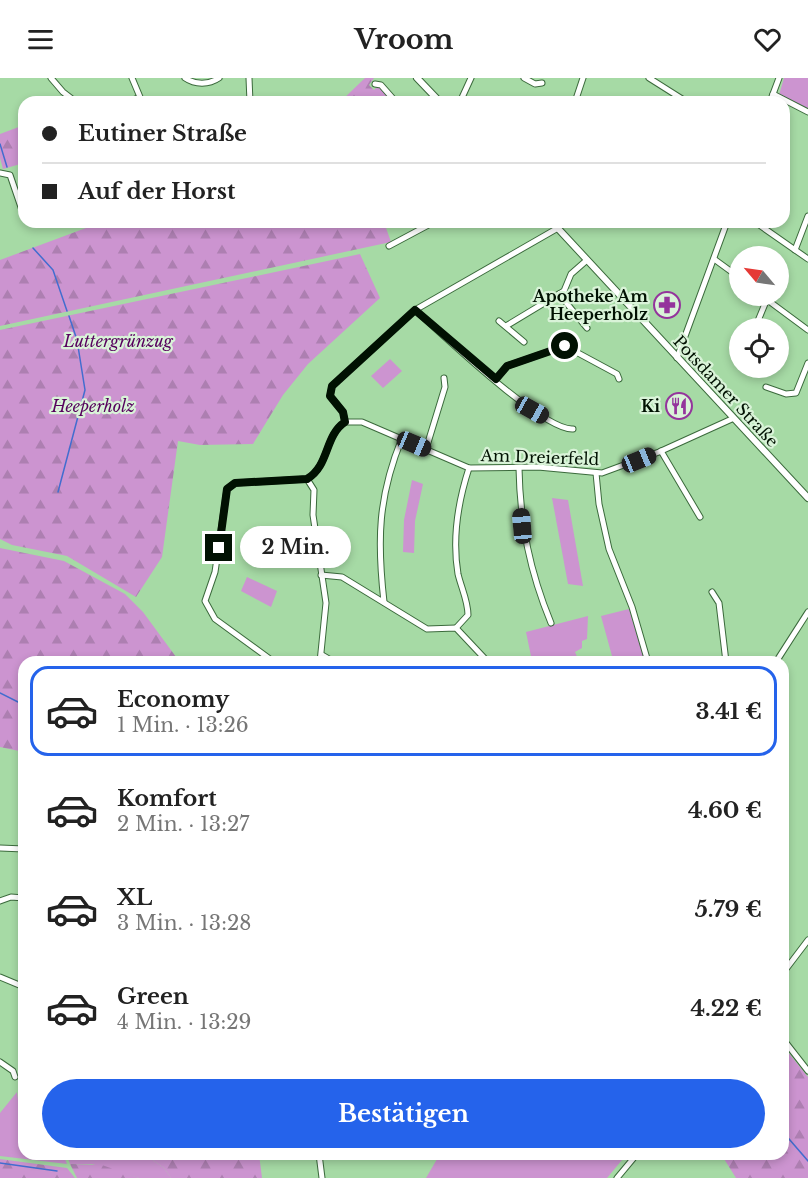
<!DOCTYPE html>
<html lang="de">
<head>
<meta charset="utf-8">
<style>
	body { margin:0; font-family:"Libre Baskerville",serif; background:#f2f2f2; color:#222; height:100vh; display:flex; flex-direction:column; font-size:22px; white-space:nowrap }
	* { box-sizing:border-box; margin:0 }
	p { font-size:20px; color:#767676 }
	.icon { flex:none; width:33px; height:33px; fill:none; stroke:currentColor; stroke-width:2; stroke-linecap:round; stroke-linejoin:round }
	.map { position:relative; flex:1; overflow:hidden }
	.side { position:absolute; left:18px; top:578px; width:771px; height:504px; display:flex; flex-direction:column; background:#fff; border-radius:18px; box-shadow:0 3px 9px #0003 }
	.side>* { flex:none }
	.hud { position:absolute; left:18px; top:18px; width:772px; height:132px; border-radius:18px; box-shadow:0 3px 9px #0003; display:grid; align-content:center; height:132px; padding:0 24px; background:#fff }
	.needle { width:39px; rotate:299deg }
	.controls { position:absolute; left:729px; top:168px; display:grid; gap:12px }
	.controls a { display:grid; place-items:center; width:60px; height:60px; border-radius:50%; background:#fff; box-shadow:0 3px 9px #0003; font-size:30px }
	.end { position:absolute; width:27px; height:27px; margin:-14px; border:8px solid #011102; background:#fff; box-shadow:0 0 0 3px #fff }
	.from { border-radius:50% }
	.bubble { position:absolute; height:42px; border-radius:21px; background:#fff; box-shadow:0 3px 9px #0003; font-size:20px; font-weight:700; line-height:42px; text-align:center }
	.car { position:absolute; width:18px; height:36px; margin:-18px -9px; border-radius:8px; box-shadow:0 0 4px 2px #0007; background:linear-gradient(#222 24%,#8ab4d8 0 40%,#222 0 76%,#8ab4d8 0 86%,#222 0) }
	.hud b { display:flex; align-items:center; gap:21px; height:57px; font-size:22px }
	.hud b+b { border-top:2px solid #e0e0e0 }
	.hud i { width:15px; height:15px; background:#222 }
	ul { padding:10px 0 0; list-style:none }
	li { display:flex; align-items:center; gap:18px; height:90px; margin:0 12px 9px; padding:0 12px; border:3px solid transparent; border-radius:18px }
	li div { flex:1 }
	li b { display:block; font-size:22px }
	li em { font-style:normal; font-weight:700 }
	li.current { border-color:#2563eb }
	li>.icon { width:54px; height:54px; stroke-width:1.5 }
	.cta { display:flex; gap:12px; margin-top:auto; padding:12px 24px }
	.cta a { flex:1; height:69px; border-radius:36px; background:#2563eb; color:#fff; font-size:24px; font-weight:700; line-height:69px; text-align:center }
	header { display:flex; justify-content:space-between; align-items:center; height:78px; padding:0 24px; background:#fff; font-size:27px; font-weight:700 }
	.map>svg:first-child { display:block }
	.green { fill:#cc94d0 }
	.forest { fill:url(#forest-firs) }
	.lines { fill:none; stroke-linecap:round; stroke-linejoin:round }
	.stream { stroke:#426dcf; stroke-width:1.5 }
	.minor-casing { stroke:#3b6a3c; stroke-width:7 }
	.tertiary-casing { stroke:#3b6a3c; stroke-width:8 }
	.minor { stroke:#fff; stroke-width:5 }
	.tertiary { stroke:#fff; stroke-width:6 }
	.route { stroke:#011102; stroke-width:8 }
	.labels { text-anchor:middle; stroke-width:4.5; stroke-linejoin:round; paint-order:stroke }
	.poi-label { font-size:16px; font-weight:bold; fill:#011102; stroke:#d9f3d8; text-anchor:end }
	.park-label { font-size:16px; font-style:italic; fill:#56005d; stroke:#d9f3d8 }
	.street-label { font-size:16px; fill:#011102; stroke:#d9f3d8 }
</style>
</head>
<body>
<header><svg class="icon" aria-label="menu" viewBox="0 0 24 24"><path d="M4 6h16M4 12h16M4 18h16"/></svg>Vroom<svg class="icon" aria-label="heart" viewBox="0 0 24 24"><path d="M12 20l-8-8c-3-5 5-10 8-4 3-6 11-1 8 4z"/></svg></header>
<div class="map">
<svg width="808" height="1100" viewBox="0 0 808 1100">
	<defs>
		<pattern id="forest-firs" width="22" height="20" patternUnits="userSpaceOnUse" patternTransform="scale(1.5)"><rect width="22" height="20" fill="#cc94d0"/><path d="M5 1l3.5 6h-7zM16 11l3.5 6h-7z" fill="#ad7fb1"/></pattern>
	</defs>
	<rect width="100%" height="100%" fill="#a6daa5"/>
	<g class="green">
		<polygon points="784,0 808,0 808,32 779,17"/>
		<polygon points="390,281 402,293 383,310 371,298"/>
		<polygon points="412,402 423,406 415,443 414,475 403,474 404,442"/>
		<polygon points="552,420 568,422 583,508 568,506"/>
		<polygon points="247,499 277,513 271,529 241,513"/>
		<polygon points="629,531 645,583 584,584 612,578 601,538"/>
		<polygon points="588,538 587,561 582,563 582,570 575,574 579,583 532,583 526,554"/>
		<polygon points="17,1014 18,1022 24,1035 24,1076 63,1076 67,1086 0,1078 0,1035"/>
		<polygon points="67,1076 144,1076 164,1090 171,1100 139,1100 92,1086 70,1086"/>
		<polygon points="440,1076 627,1076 607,1100 426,1100"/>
	</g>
	<g class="forest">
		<polygon points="365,0 374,0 369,7 374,12 378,8 389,20 384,24 340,24"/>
		<polygon points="24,47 24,85 3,91 0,80 0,56"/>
		<polygon points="102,144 384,144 391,164 0,248 0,182"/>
		<polygon points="360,176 380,220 308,286 283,317 253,366 200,367 178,363 162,479 136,519 67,478 12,467 0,461 0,252"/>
		<polygon points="0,470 64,483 125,516 143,534 179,583 24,584 24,674 0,669"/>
		<polygon points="783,968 808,999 808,1100 736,1100 721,1076 783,1076"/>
		<polygon points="144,1076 259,1076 262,1100 171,1100 164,1090"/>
		<polygon points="0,1081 67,1090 75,1100 0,1100"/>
		<polygon points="70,1086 102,1087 139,1100 77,1100"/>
	</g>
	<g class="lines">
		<g class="stream">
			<polyline points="0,66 7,89"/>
			<polyline points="33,170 53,192 67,233"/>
			<polyline points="58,414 85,312 77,262 69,238"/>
			<polyline points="0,615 24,627"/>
			<polyline points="783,1054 808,1083"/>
			<polyline points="0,1085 57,1093"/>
		</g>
		<defs>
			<g id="minor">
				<polyline points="51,0 63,14 76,24"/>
				<path d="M185 0C195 7 209 7 219 0"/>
				<polyline points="249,0 250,24"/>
				<polyline points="524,0 535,6 542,5"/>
				<polyline points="649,0 687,24"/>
				<polyline points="375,6 381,7 396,24"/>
				<polyline points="773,16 808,34"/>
				<polyline points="129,24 140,19 132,0"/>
				<polyline points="460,24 471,0"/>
				<polyline points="575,24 583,0"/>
				<polyline points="770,24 779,0"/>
				<polyline points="0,95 10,97 23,135"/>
				<polyline points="755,144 808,181"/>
				<polyline points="389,168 434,144"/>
				<polyline points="795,172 808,138"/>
				<polyline points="714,181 740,200"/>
				<polyline points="559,216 587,250"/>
				<polyline points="762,218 808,252"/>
				<path d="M415 232C441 255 543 353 573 351"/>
				<polyline points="499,243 524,264"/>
				<polyline points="506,248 564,213 571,196 587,182"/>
				<polyline points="755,250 767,221"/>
				<polyline points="677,280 727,144"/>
				<polyline points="496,301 507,288 565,268 617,296 619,301"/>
				<polyline points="766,309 786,316 796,315 808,285"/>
				<polyline points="345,344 362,344 469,390 538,389 602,395 659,374 734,340"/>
				<polyline points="345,344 343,334 330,318 332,308 415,232 558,150"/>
				<polyline points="426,371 445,309 444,300"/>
				<polyline points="661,373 700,439"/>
				<path d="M519 390C520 446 530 494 551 545"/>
				<polyline points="596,395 599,426 609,471 632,529 648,584"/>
				<polyline points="321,497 342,499 427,551 456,550 488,584"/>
				<polyline points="712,514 719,525 726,584"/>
				<path d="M384 524C377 462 378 419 402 360"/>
				<path d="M456 550 468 537C468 523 461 509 458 496 452 460 458 424 469 390"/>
				<polyline points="322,577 334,584"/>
				<polyline points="274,584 215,541 205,523 215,494 227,411 235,405 307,401"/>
				<path d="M320 584 326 525 313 437 314 412 307 401C330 387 324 358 345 344"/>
				<polyline points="365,584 371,584"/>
				<polyline points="776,584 808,534"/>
				<polyline points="0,770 24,771"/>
				<polyline points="0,823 11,819 24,820"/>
				<polyline points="783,895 808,862"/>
				<polyline points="0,899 24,909"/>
				<polyline points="783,961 808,993"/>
				<polyline points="0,984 13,993 15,999"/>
				<polyline points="319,1076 322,1100"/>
				<polyline points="617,1100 637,1076"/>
			</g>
			<g id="tertiary">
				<polyline points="417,0 440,24"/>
				<polyline points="552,144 808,420"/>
			</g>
		</defs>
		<use href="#minor" class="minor-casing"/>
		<use href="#tertiary" class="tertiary-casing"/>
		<use href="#minor" class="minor"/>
		<use href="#tertiary" class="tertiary"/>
	</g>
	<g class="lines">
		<path class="route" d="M219 470 227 411 235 405 307 401C330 387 324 358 345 344L343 334 330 318 332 308 415 232 496 301 507 288 565 268"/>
	</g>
	<defs>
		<symbol id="pharmacy-ring" viewBox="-11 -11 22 22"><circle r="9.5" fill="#d9f3d8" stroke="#94349c" stroke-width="1.5"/><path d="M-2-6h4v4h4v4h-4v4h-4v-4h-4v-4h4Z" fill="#94349c"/></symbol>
		<symbol id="restaurant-ring" viewBox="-11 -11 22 22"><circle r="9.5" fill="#d9f3d8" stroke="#94349c" stroke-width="1.5"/><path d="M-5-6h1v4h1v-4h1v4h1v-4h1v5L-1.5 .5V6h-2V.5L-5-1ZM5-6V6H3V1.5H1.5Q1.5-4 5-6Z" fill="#94349c"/></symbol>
	</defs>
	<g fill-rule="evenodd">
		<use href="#pharmacy-ring" x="652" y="212" width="30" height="30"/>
		<use href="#restaurant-ring" x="664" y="313" width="30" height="30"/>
	</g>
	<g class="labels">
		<g class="poi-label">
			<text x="648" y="224">Apotheke Am<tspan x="648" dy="18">Heeperholz</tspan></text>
			<text x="660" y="334">Ki</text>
		</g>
		<g class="park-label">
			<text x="118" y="269">Luttergrünzug</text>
			<text x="93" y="334">Heeperholz</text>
		</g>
		<g class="street-label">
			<text transform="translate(726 313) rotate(47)" y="6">Potsdamer Straße</text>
			<text transform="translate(540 379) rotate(2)" y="6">Am Dreierfeld</text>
		</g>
	</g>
</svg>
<div class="controls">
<a><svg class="needle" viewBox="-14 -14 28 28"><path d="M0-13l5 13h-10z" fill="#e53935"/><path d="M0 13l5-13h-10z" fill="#767676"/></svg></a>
<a><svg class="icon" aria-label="locate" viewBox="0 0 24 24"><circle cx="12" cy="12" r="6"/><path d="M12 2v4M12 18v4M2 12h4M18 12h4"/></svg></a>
</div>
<i class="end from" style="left:565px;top:268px"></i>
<i class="end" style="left:219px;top:470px"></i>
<div class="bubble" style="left:240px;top:448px;width:111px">2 Min.</div>
<i class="car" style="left:532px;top:332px;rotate:119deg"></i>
<i class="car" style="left:414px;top:366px;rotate:113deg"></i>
<i class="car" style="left:639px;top:382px;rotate:68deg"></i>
<i class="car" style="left:522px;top:448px;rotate:355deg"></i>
<div class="hud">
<b><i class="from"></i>Eutiner Straße</b>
<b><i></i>Auf der Horst</b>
</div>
<section class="side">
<ul>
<li class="current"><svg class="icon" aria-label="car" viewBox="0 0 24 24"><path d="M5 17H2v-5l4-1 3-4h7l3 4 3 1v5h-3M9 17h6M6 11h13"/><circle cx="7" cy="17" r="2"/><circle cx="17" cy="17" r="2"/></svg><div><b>Economy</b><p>1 Min. · 13:26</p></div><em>3.41 €</em></li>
<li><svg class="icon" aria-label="car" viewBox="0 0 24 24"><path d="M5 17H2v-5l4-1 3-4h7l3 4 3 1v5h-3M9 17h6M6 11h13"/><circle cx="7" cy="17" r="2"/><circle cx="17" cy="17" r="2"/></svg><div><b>Komfort</b><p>2 Min. · 13:27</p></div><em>4.60 €</em></li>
<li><svg class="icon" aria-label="car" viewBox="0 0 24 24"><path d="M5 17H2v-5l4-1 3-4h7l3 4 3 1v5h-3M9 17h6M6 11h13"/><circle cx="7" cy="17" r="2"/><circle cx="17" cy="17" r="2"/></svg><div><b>XL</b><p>3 Min. · 13:28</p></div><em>5.79 €</em></li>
<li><svg class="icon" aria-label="car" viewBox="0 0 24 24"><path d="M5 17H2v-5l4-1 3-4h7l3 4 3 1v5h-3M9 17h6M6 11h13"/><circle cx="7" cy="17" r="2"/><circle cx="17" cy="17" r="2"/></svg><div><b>Green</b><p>4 Min. · 13:29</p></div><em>4.22 €</em></li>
</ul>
<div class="cta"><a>Bestätigen</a></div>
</section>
</div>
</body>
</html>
